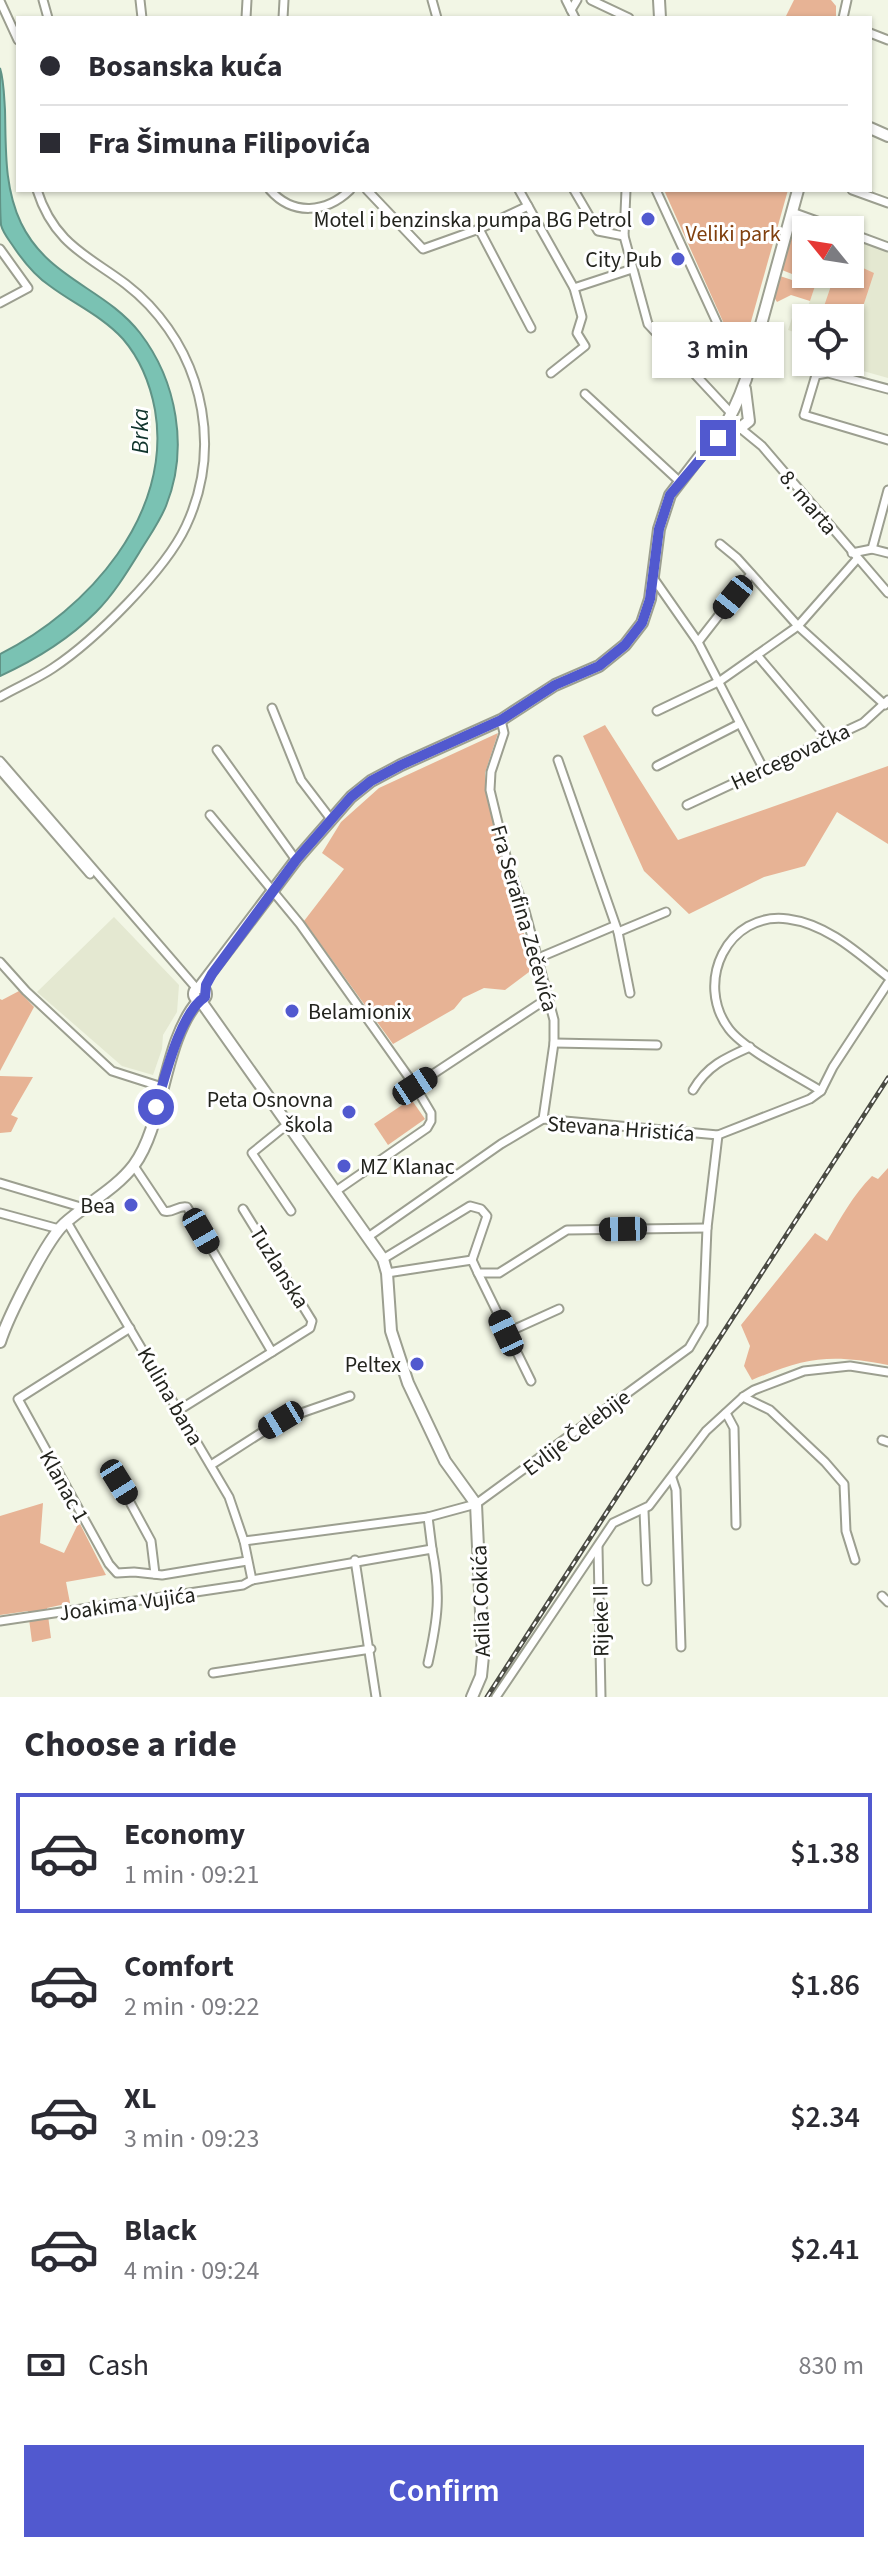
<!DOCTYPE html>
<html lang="en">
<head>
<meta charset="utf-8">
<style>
	body { margin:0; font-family:"Source Sans 3",sans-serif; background:#f7f7f7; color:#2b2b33; height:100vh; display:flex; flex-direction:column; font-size:30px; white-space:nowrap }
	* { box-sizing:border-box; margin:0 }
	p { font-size:26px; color:#7c7c81 }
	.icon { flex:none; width:44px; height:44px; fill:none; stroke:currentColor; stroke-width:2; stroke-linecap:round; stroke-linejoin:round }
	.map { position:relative; height:1697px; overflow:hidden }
	.side { display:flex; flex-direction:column; background:#fff; flex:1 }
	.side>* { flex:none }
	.guide { position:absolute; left:16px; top:16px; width:856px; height:176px; border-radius:0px; box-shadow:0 2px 6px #0004; display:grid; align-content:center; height:176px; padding:0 24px; background:#fff }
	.needle { width:52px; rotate:300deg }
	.controls { position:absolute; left:792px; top:216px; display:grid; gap:16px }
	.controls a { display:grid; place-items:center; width:72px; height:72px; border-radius:0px; background:#fff; box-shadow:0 2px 6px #0004; font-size:40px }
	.end { position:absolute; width:36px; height:36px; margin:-18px; border:10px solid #5159cf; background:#fff; box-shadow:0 0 0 4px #fff }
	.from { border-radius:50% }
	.bubble { position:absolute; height:56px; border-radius:0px; background:#fff; box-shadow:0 2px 6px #0004; font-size:26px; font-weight:600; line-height:56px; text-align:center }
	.car { position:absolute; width:24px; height:48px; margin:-24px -12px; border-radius:10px; box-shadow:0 0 6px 2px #0007; background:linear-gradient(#222 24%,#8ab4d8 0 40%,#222 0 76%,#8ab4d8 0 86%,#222 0) }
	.guide b { display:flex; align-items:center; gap:28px; height:76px; font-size:30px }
	.guide b+b { border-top:2px solid #e1e1e2 }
	.guide i { width:20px; height:20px; background:#2b2b33 }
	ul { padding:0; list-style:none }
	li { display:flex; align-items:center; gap:24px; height:120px; margin:0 16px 12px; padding:0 8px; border:4px solid transparent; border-radius:0px }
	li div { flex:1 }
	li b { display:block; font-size:30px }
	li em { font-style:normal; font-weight:600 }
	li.current { border-color:#5159cf }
	li>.icon { width:72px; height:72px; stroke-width:1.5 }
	h2 { padding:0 24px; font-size:36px; line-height:96px }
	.pay { display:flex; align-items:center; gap:20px; height:88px; padding:0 24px; font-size:30px }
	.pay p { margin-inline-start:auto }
	.button { display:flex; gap:16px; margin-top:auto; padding:16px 24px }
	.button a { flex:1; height:92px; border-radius:0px; background:#5159cf; color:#fff; font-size:32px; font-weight:600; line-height:92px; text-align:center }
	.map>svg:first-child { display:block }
	.built { fill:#e4e8d1 }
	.green { fill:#e7b395 }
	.water { fill:#7ac2b3; stroke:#609386; stroke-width:2 }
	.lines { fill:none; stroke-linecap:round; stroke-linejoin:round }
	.street-casing { stroke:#9c9f90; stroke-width:11 }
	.secondary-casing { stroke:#9c9f90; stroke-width:14 }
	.street { stroke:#fff; stroke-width:7 }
	.secondary { stroke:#fff; stroke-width:10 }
	.rail-casing { stroke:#4a4b43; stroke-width:5 }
	.rail { stroke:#fff; stroke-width:2; stroke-dasharray:6; stroke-linecap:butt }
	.route { stroke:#5159cf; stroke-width:10 }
	.poi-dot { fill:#5159cf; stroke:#fff; stroke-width:3 }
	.labels { text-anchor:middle; stroke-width:6; stroke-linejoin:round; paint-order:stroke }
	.poi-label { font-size:22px; fill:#23241e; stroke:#fff; text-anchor:end }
	.park-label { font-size:22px; fill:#80400e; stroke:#fff }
	.street-label { font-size:22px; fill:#23241e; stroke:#fff }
	.water-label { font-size:24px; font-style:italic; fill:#10342d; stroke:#fff }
</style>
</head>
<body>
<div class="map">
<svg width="888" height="1697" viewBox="0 0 888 1697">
	<rect width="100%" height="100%" fill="#f2f6e5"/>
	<g class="built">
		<polygon points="850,238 888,252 888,378 849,367 854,352 850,351 850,318 806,318 806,336 788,330 794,312 805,315 819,274 850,274"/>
		<polygon points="114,917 179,985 177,1012 163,1035 162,1049 153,1075 122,1066 37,992"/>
	</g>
	<g class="green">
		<polygon points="794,0 831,0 836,6 836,18 785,18"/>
		<polygon points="664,190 788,190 741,357 738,355"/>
		<polygon points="797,220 827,230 806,230 806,274 819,274 810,301 791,295 777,302 774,297 780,276 795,281 797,276 782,270"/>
		<polygon points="850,262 874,273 855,331 850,329 850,318 820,318 835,274 850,274"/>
		<polygon points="605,725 678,840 888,766 888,844 837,812 805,866 764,877 689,914 644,871 583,736"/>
		<polygon points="498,733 485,773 486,787 533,969 505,990 484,988 463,998 454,1009 393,1044 304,921 344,869 322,853 341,822 379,788"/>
		<polygon points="19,991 34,1007 0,1071 0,999 2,1000"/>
		<polygon points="0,1076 33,1077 11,1115 18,1118 11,1132 0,1133"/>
		<polygon points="411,1099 425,1119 388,1145 374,1124"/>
		<path d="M888 1168V1365C830 1354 807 1357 752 1380L744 1366 750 1346 741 1325 815 1233 827 1241C841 1218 853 1195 872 1176L878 1179Z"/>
		<polygon points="43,1503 40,1543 64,1553 79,1522 106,1575 66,1582 70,1603 47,1608 51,1638 32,1642 28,1611 0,1615 0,1516"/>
	</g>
	<path class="water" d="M0 68C4 81 4 96 5 110 6 149 4 187 21 223 48 279 105 288 140 333 177 381 189 449 166 506 159 523 148 538 139 553 126 574 113 595 96 612 68 640 35 660 0 676V654C88 610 173 514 155 410 150 383 141 360 123 339 102 316 74 304 50 286 35 276 23 261 13 246 9 240 3 233 1 225 0 213 0 196 0 183 0 145 0 106 0 68Z"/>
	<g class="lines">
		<defs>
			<g id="street">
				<polyline points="43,0 48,18"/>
				<polyline points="140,0 142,18"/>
				<polyline points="432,0 437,18"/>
				<polyline points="566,0 575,18"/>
				<polyline points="591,0 629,18"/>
				<polyline points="0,1 18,40"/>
				<polyline points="571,10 577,0"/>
				<polyline points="246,18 247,0"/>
				<polyline points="283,18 284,0"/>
				<polyline points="843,18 847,0"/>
				<polyline points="870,33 888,40"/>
				<path d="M270 190C293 216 326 213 350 190"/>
				<polyline points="367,190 423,249 479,229 528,206"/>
				<polyline points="519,190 574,288"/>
				<polyline points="574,190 598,231 624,236"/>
				<polyline points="626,190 624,236 648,324 730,412"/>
				<polyline points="656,190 735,362 744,368 750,362"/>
				<polyline points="852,190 888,203"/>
				<polyline points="792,212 842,230"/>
				<polyline points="479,229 531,328"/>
				<polyline points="850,233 888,247"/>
				<polyline points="0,249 28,288 0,303"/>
				<polyline points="551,373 585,346 577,333 582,317 574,288 632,269"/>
				<polyline points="888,389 828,373 816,375 804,415 888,440"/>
				<polyline points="585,394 679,481"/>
				<polyline points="740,428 762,446 888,593"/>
				<polyline points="720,544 737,558 798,626 885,705"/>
				<polyline points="872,549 888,490"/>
				<polyline points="852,553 872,549 888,553"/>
				<polyline points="654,579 698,642 763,768"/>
				<polyline points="698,642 751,574"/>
				<polyline points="757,655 829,740"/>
				<path d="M0 697C17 687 37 679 53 668 95 640 165 571 186 526 221 451 205 365 149 305 107 260 58 257 37 190"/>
				<polyline points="272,708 301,780 330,818"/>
				<polyline points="657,711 720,681 798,626 857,559"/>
				<polyline points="501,720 504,733 491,772 490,790 507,860 525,911 554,1020 554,1043 543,1119"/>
				<polyline points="217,750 296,860"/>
				<polyline points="558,760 618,932 630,993"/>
				<polyline points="0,761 197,989"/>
				<polyline points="657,766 739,724"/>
				<polyline points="0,770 90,874"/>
				<polyline points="687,805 863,723 888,700"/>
				<polyline points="210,815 300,924 415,1086 431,1113 431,1121 427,1128 336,1191"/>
				<polyline points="618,932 666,912"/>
				<polyline points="536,959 614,926"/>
				<polyline points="0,962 26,991 112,1071 162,1087"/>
				<polyline points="554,1043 657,1045"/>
				<polyline points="415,1086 548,998"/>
				<path d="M693 1090C707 1066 725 1058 750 1047"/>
				<path d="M821 1091C797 1076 745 1050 729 1029 694 983 727 911 788 919 827 924 858 953 888 977"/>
				<polyline points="289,1123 252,1153 291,1211"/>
				<path d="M134 1166 164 1211C172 1214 178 1205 187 1207L272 1352 310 1328 312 1321 243 1209"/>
				<polyline points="0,1183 84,1208"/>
				<polyline points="0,1213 59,1229"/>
				<polyline points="67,1222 229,1497 244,1541 252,1580"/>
				<polyline points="368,1237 501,1144 543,1119 718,1135 810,1099 821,1091 833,1067 888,983"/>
				<polyline points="383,1259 470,1206 481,1209 487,1216 472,1260"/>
				<polyline points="387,1273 472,1260 478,1273 499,1273 567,1230 707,1228"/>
				<polyline points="478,1273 531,1381"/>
				<polyline points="130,1328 18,1399 109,1564 117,1573 134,1572 162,1575 247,1561"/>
				<polyline points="506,1333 559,1309"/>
				<polyline points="743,1397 770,1410 825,1462 844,1484 846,1531 855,1560"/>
				<polyline points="179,1410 272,1352"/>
				<polyline points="726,1413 734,1428 736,1525"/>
				<polyline points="882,1440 888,1442"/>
				<polyline points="211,1465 281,1420 350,1396"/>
				<polyline points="672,1478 676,1490 681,1647"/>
				<polyline points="119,1482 151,1541 155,1574"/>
				<polyline points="644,1511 647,1581"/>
				<polyline points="428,1517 432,1549"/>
				<polyline points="244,1541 428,1517 476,1504 689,1348 703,1324 707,1228 718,1135"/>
				<polyline points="598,1547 601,1697"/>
				<polyline points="355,1560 376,1697"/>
				<polyline points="882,1596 888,1602"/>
				<path d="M0 1621 243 1585 252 1580 432 1549C441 1594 438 1618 428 1663"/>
				<polyline points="213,1673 371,1649"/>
				<polyline points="496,1697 613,1523 649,1506 706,1431 743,1397 754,1390 804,1371 850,1366 888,1372"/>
			</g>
			<g id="secondary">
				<polyline points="659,0 660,18"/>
				<polyline points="870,128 888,136"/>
				<polyline points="730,423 740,428 749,421 745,389"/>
				<path d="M720 434C731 417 739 399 746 379L798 190"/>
				<circle cx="200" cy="994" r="6"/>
				<polyline points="199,988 296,860 351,797 371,781 401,765 501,720 555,685 599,666 625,645 642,623 650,599 659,529 670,495 700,456 733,427"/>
				<polyline points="200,1000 383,1259 387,1273 391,1331 408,1383 445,1461 476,1504 483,1656 481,1676 472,1697"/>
				<path d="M0 1342C8 1317 46 1241 64 1224 86 1204 116 1189 134 1165 165 1123 162 1042 199 1000"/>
			</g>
		</defs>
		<use href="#street" class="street-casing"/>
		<use href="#secondary" class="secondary-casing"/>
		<use href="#street" class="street"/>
		<use href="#secondary" class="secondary"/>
		<defs>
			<polyline id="rail" points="487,1697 888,1078"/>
		</defs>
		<use href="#rail" class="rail-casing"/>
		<use href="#rail" class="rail"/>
	</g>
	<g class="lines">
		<path class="route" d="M156 1107C165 1077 180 1013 205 997L206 985 212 974 296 860 351 797 371 781 401 765 501 720 555 685 599 666 625 645 642 623 650 599 659 529 670 495 718 438"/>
	</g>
	<g class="poi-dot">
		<circle cx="648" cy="219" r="8"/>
		<circle cx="678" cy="259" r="8"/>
		<circle cx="292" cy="1011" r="8"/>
		<circle cx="349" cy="1112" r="8"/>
		<circle cx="344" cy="1166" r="8"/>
		<circle cx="131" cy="1205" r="8"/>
		<circle cx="417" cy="1364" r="8"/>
	</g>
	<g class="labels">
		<g class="poi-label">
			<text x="632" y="227">Motel i benzinska pumpa BG Petrol</text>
			<text x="662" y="267">City Pub</text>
			<text x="308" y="1019" text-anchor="start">Belamionix</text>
			<text x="333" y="1107">Peta Osnovna<tspan x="333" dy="25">škola</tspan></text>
			<text x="360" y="1174" text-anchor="start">MZ Klanac</text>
			<text x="115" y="1213">Bea</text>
			<text x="401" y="1372">Peltex</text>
		</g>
		<g class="park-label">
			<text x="733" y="241">Veliki park</text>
		</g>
		<g class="street-label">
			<text transform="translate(809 502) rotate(50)" y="8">8. marta</text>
			<text transform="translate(790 756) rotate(-25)" y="8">Hercegovačka</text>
			<text transform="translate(525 918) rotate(74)" y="8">Fra Serafina Zečevića</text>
			<text transform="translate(621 1128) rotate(4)" y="8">Stevana Hristića</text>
			<text transform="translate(280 1267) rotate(58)" y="8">Tuzlanska</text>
			<text transform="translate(171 1396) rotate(60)" y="8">Kulina bana</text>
			<text transform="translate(576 1432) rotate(-37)" y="8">Evlije Čelebije</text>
			<text transform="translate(65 1486) rotate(61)" y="8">Klanac 1</text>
			<text transform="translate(480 1601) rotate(-92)" y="8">Adila Cokića</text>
			<text transform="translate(127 1603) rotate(-8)" y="8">Joakima Vujića</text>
			<text transform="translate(600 1621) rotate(-91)" y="8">Rijeke II</text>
		</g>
		<g class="water-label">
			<text transform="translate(140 431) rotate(-90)" y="8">Brka</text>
		</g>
	</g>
</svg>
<div class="controls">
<a><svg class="needle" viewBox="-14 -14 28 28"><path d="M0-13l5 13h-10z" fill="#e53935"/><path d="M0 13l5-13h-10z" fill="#7c7c81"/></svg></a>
<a><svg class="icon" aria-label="locate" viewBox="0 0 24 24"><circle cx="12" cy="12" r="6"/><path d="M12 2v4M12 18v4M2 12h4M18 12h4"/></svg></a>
</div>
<i class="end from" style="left:156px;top:1107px"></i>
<i class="end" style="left:718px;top:438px"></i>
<div class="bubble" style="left:652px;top:322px;width:132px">3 min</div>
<i class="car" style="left:733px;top:597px;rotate:219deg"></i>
<i class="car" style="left:415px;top:1086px;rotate:57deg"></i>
<i class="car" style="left:623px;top:1229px;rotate:269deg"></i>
<i class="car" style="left:201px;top:1231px;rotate:150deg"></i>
<i class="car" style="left:506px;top:1333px;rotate:335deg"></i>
<i class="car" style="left:281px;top:1420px;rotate:239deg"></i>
<i class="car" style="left:119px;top:1482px;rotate:148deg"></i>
<div class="guide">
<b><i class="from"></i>Bosanska kuća</b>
<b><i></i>Fra Šimuna Filipovića</b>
</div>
</div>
<section class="side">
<h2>Choose a ride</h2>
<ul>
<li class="current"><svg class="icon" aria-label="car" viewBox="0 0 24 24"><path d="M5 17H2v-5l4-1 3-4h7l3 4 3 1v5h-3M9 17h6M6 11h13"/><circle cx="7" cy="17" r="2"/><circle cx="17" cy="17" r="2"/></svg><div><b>Economy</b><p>1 min · 09:21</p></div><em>$1.38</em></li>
<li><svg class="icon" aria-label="car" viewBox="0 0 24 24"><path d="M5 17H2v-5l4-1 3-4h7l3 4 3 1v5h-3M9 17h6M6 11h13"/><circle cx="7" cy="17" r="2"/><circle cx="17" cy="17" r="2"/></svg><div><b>Comfort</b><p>2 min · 09:22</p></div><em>$1.86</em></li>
<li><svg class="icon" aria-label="car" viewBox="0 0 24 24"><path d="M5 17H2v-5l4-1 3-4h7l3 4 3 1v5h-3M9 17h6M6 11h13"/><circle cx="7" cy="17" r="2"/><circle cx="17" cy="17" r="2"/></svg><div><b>XL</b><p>3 min · 09:23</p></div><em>$2.34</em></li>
<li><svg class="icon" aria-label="car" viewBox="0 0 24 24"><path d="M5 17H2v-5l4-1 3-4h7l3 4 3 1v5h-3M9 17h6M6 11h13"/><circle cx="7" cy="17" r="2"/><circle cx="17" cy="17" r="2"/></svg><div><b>Black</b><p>4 min · 09:24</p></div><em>$2.41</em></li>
</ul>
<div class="pay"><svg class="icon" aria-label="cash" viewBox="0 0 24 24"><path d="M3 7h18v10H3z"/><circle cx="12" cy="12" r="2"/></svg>Cash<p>830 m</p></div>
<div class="button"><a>Confirm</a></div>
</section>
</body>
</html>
